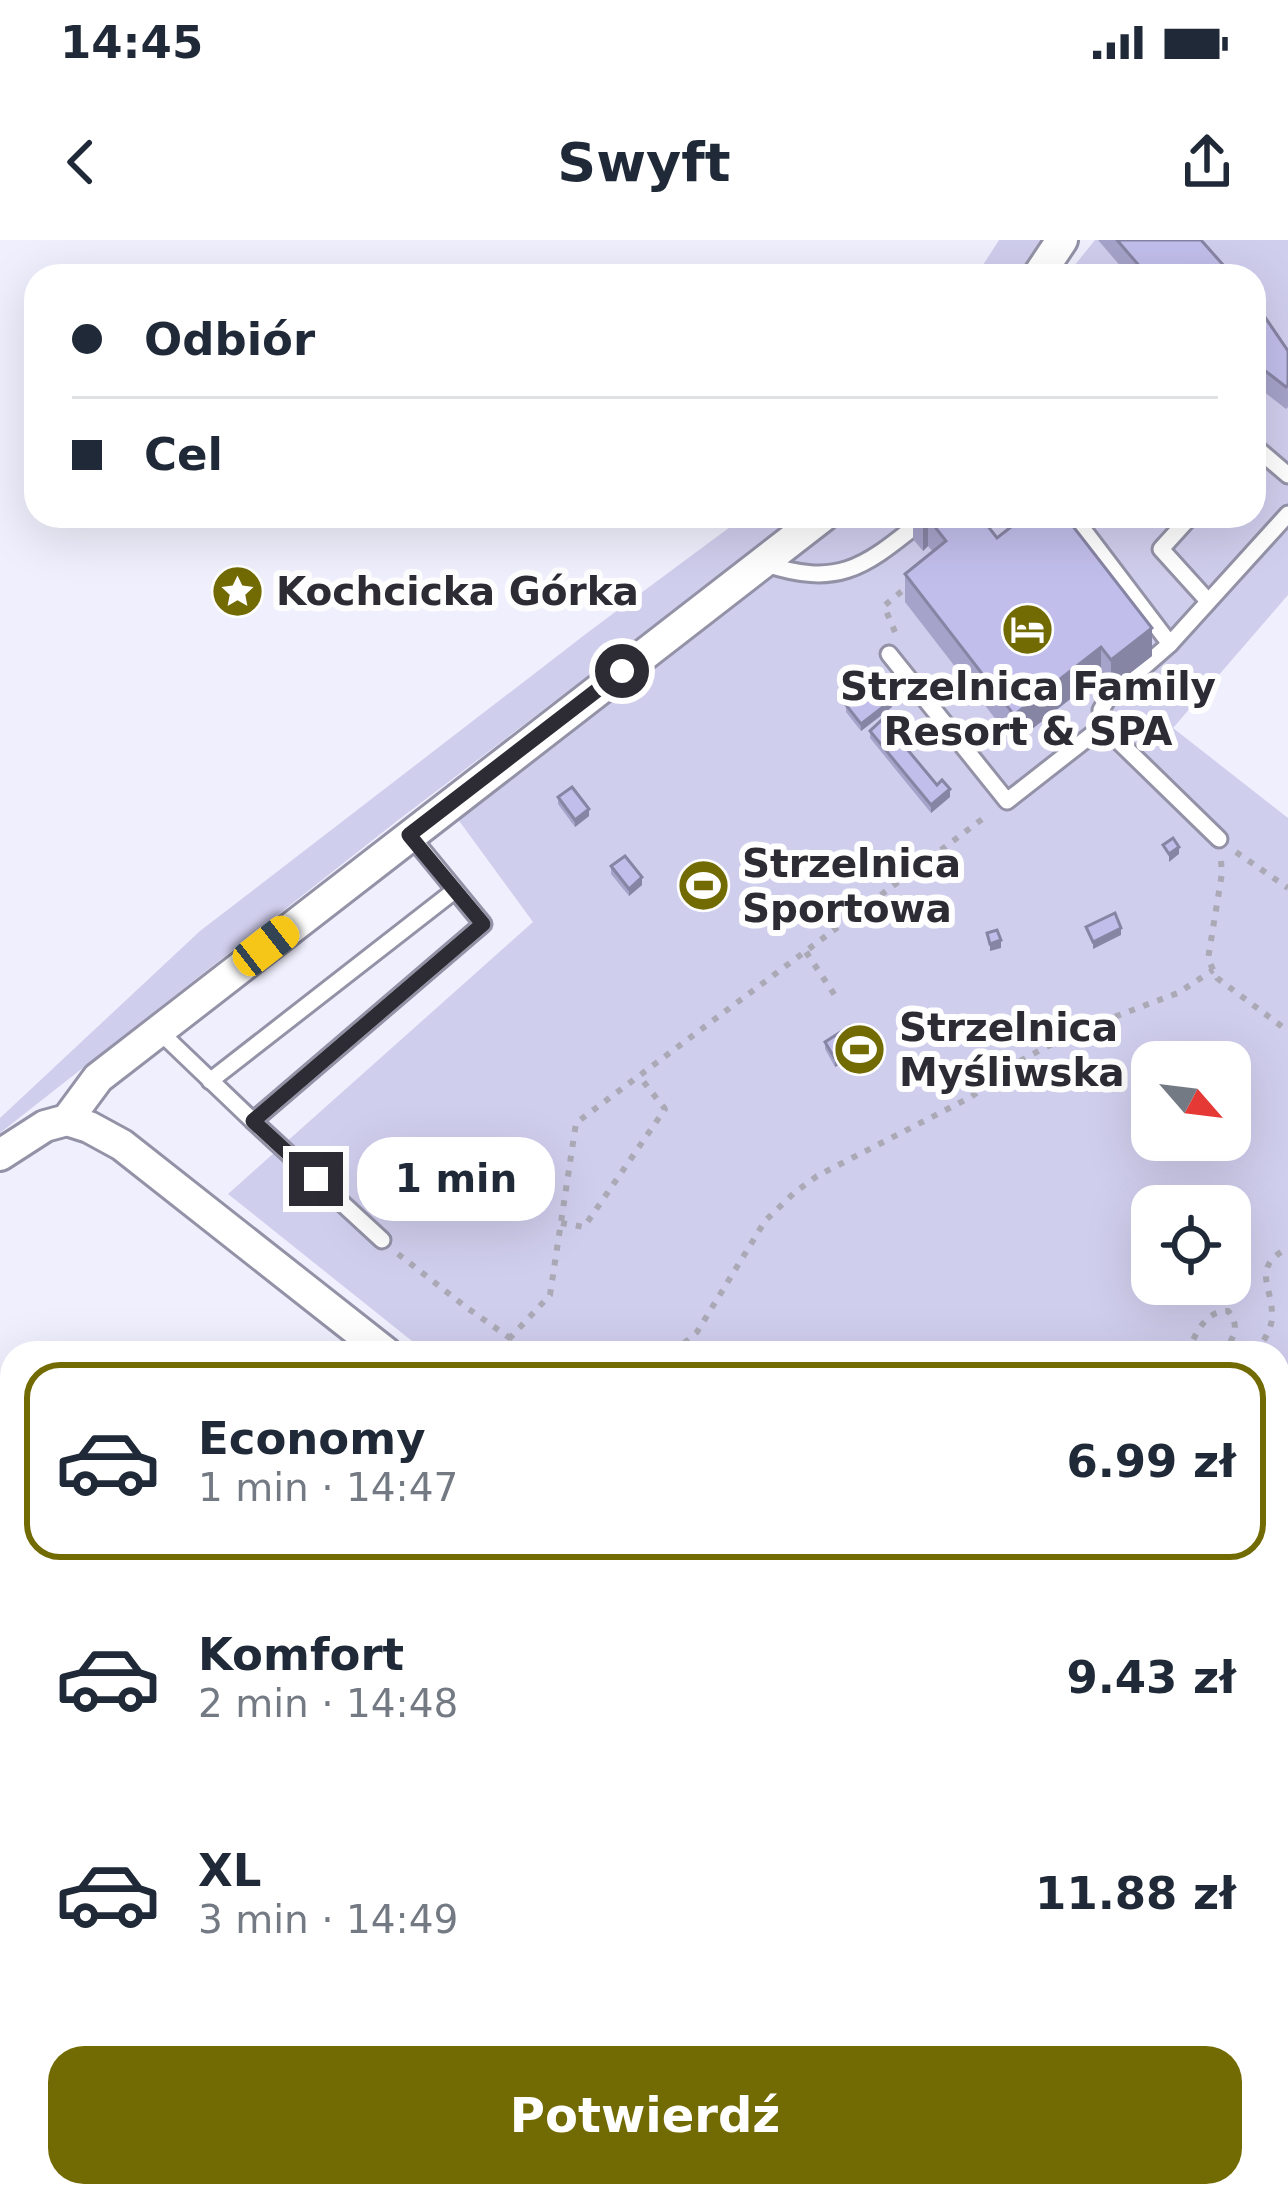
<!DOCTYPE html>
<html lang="pl">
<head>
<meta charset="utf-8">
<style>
	body { margin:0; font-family:"DejaVu Sans",sans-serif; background:#f2f2f3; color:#1f2937; height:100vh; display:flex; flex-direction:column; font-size:45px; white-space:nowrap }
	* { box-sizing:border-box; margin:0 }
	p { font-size:39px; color:#747a83 }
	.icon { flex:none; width:66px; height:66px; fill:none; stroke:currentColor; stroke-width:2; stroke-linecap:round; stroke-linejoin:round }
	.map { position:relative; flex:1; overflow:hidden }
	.drawer { position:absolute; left:0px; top:1101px; width:1290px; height:867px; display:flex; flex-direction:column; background:#fff; border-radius:36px 36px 0 0; box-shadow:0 12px 48px #0002 }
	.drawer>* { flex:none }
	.hud { position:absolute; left:24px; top:24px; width:1242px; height:264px; border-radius:36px; box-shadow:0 12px 48px #0002; display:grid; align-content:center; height:264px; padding:0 48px; background:#fff }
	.needle { width:78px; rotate:118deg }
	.controls { position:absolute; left:1131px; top:801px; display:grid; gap:24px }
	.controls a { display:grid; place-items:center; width:120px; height:120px; border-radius:24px; background:#fff; box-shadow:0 12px 48px #0002; font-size:60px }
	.end { position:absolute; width:54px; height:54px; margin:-27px; border:15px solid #2d2c35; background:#fff; box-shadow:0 0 0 6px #fff }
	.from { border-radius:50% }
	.bubble { position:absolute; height:84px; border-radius:36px; background:#fff; box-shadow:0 12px 48px #0002; font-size:39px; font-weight:700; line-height:84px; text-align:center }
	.car { position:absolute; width:36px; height:72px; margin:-36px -18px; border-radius:15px; box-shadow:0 0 9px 3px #0007; background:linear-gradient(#f5c518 24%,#345 0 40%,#f5c518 0 76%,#345 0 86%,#f5c518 0) }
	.hud b { display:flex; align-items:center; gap:42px; height:114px; font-size:45px }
	.hud b+b { border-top:3px solid #e0e1e3 }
	.hud i { width:30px; height:30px; background:#1f2937 }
	ul { padding:21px 0 0; list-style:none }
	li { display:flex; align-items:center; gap:36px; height:198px; margin:0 24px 18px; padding:0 24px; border:6px solid transparent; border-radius:36px }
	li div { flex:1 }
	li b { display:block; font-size:45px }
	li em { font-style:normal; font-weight:700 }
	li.current { border-color:#726a03 }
	li>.icon { width:108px; height:108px; stroke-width:1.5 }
	.action { display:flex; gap:24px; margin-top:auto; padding:24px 48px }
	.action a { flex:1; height:138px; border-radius:36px; background:#726a03; color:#fff; font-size:48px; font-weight:700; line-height:138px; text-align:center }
	.status { display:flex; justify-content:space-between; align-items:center; height:84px; padding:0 60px; background:#fff; direction:ltr }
	.status svg { height:33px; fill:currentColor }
	header { display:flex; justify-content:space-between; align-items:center; height:156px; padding:0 48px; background:#fff; font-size:54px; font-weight:700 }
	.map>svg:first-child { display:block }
	.green { fill:#d0ceed; fill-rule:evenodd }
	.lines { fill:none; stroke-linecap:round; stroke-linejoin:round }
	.service-casing { stroke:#9392a7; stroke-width:21 }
	.minor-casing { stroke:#9392a7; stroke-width:36 }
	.path { stroke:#aaa9b5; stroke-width:6; stroke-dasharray:6 9; stroke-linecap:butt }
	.service { stroke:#fff; stroke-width:15 }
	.minor { stroke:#fff; stroke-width:30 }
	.wall { fill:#a6a3ca }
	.shaded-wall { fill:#8785a4 }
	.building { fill:#c1beeb; stroke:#8785a4; stroke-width:3 }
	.route { stroke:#2d2c35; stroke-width:15 }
	.labels { text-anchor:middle; stroke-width:12; stroke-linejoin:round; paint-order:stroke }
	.poi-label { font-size:39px; font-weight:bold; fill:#2d2c35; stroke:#fefefe; text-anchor:start }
</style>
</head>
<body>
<div class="status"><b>14:45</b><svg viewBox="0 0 49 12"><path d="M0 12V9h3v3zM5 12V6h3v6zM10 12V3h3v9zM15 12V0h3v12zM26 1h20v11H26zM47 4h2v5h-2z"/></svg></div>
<header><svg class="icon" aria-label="back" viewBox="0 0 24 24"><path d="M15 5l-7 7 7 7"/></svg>Swyft<svg class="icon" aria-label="share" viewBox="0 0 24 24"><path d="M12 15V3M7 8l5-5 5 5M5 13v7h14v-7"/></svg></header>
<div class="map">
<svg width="1288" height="1967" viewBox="0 0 1288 1967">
	<rect width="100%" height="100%" fill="#f0effd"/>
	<g class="green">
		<polygon points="999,0 1049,0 1022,36 976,36"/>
		<path d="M1095 0H1288V355L1173 488 1288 578V1517L1278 1530V1113H427L228 954 533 682 457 578 843 276H1254V36H1066ZM1152 822H1230V900H1152ZM1152 966H1230V1044H1152Z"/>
		<polygon points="745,276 799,276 397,581 0,893 0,878 200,691 591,390"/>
	</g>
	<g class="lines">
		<defs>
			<g id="service">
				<polyline points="1254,206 1288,235"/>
				<polyline points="1073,276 1170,404 1288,274"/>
				<polyline points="1191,276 1161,309 1208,361"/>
				<path d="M763 323C843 350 867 324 928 276"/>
				<polyline points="1170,404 1108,458 1101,470 1103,486 1219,599"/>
				<polyline points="889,414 1007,561 1103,486"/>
				<polyline points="158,790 253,881 483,684 410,595"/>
				<polyline points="210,841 454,651"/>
				<polyline points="253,881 382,1000"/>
			</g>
			<g id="minor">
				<polyline points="1038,36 1062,0"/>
				<polyline points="67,880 89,887 122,905 386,1113"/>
				<polyline points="0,915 45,886 67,880 98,838 823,276"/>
				<polyline points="1278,1828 1288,1836"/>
			</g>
		</defs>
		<use href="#service" class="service-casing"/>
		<use href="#minor" class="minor-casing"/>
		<g class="path">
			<polyline points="895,392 884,366 908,346"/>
			<polyline points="1236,612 1288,648"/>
			<polyline points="1221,621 1222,633 1208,719 1217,738 1288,791"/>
			<polyline points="806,712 838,760"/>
			<polyline points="561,983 584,987 665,869 639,836"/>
			<polyline points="398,1014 466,1067 531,1113"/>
			<polyline points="509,1099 550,1055 576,883 989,574"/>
			<polyline points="673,1113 697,1092 765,981 794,953 817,936 971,857 1020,821 1044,808 1090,786 1178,753 1213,730"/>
			<path d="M1187 1113C1196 1094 1204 1071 1228 1071 1241 1087 1233 1096 1225 1113"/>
			<path d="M1256 1113C1262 1103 1272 1089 1272 1077 1273 1046 1250 1028 1288 1008"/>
			<polyline points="1278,1229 1288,1226"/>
			<polyline points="1278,1253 1288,1251"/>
		</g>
		<use href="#service" class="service"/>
		<use href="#minor" class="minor"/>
	</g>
	<g class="wall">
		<polygon points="1098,0 1201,0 1233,36 1129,36"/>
		<polygon points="1254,61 1288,111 1288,167 1286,169 1254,144"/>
		<polygon points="913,276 980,276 997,298 1152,416 1111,448 1101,435 1014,503 905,362 905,334 933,312 928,306 923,311 913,299"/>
		<polygon points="846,465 892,467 861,491 846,472"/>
		<polygon points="892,488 891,489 937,545 950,557 931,573 870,498 870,491"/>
		<polygon points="558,557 589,576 575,587 558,564"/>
		<polygon points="611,626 642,645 629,656 611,634"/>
		<polygon points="825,802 866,809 835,827 825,809"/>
	</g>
	<g class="shaded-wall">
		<polygon points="928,278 928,306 923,311 923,283"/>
		<polygon points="1152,388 1152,416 1111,448 1111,420"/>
		<polygon points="1101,407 1101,435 1014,503 1014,475"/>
		<polygon points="892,460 892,467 861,491 861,484"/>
		<polygon points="950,549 950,557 931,573 931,565"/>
		<polygon points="589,569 589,576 575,587 575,580"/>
		<polygon points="1179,607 1179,614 1169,622 1169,614"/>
		<polygon points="642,637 642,645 629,656 629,649"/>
		<polygon points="1121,688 1121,695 1093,709 1093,702"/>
		<polygon points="1001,700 1001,708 990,711 990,704"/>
		<polygon points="866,802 866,809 835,827 835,819"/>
	</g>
	<g class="building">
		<polygon points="1117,0 1201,0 1233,36 1148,36"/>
		<polygon points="1254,61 1288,111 1288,145 1286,147 1254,122"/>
		<polygon points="917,276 980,276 997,298 1025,276 1065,276 1152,388 1111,420 1101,407 1014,475 905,334 946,301 928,278 923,283"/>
		<polygon points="876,441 892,460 861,484 846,465"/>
		<polygon points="888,474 892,480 887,485 937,545 942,540 950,549 931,565 870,491"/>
		<polygon points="572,547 589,569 575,580 558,557"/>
		<polygon points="1173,598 1179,607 1169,614 1163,605"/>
		<polygon points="625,616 642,637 629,649 611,626"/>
		<polygon points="1115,673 1121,688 1093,702 1086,687"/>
		<polygon points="997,690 1001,700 990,704 987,693"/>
		<polygon points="850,786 853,792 858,789 866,802 835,819 825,802"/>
	</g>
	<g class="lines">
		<polyline class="route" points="316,939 253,881 483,684 409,595 622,431"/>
	</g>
	<defs>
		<symbol id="sight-disc" viewBox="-11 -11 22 22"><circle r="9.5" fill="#726a03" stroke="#fefefe"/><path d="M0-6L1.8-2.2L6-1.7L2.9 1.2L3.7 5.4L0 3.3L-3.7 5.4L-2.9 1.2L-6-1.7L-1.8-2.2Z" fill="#fff"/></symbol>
		<symbol id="hotel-disc" viewBox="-11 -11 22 22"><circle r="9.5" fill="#726a03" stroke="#fefefe"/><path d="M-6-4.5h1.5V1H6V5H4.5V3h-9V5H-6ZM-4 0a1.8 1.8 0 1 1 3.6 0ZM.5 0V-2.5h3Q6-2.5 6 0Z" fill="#fff"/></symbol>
		<symbol id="stadium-disc" viewBox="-11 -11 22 22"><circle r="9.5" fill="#726a03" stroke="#fefefe"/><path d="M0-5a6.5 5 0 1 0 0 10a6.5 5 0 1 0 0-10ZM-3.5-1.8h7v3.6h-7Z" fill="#fff"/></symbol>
	</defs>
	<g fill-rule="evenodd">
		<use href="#sight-disc" x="208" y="322" width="59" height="59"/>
		<use href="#hotel-disc" x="998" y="360" width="59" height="59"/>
		<use href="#stadium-disc" x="674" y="616" width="59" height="59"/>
		<use href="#stadium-disc" x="830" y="780" width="59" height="59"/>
	</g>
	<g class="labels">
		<g class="poi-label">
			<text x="276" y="365">Kochcicka Górka</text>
			<text x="1028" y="460" text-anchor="middle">Strzelnica Family<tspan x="1028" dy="45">Resort &amp; SPA</tspan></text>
			<text x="742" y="637">Strzelnica<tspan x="742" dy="45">Sportowa</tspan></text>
			<text x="899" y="801">Strzelnica<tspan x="899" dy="45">Myśliwska</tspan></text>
		</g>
	</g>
</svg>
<div class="controls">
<a><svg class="needle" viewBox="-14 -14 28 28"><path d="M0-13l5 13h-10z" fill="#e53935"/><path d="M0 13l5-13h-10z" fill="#747a83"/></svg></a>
<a><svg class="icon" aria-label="locate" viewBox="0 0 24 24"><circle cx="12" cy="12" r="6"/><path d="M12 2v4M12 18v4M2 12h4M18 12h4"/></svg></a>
</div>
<i class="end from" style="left:622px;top:431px"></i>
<i class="end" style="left:316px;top:939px"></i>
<div class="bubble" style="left:357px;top:897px;width:198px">1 min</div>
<i class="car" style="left:266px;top:706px;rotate:52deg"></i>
<div class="hud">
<b><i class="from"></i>Odbiór</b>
<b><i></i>Cel</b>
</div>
<section class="drawer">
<ul>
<li class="current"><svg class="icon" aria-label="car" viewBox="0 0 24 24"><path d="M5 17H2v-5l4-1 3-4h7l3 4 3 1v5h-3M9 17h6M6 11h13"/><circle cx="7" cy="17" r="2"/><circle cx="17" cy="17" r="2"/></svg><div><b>Economy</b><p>1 min · 14:47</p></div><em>6.99 zł</em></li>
<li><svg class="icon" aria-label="car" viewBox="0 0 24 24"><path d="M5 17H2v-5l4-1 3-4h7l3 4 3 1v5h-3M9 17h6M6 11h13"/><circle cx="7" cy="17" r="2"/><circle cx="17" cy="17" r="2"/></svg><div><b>Komfort</b><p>2 min · 14:48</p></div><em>9.43 zł</em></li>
<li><svg class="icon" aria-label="car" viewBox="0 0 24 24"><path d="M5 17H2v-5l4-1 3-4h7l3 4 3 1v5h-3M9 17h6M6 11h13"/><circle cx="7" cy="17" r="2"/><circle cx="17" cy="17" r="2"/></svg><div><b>XL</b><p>3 min · 14:49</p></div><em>11.88 zł</em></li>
</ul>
<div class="action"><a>Potwierdź</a></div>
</section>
</div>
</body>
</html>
